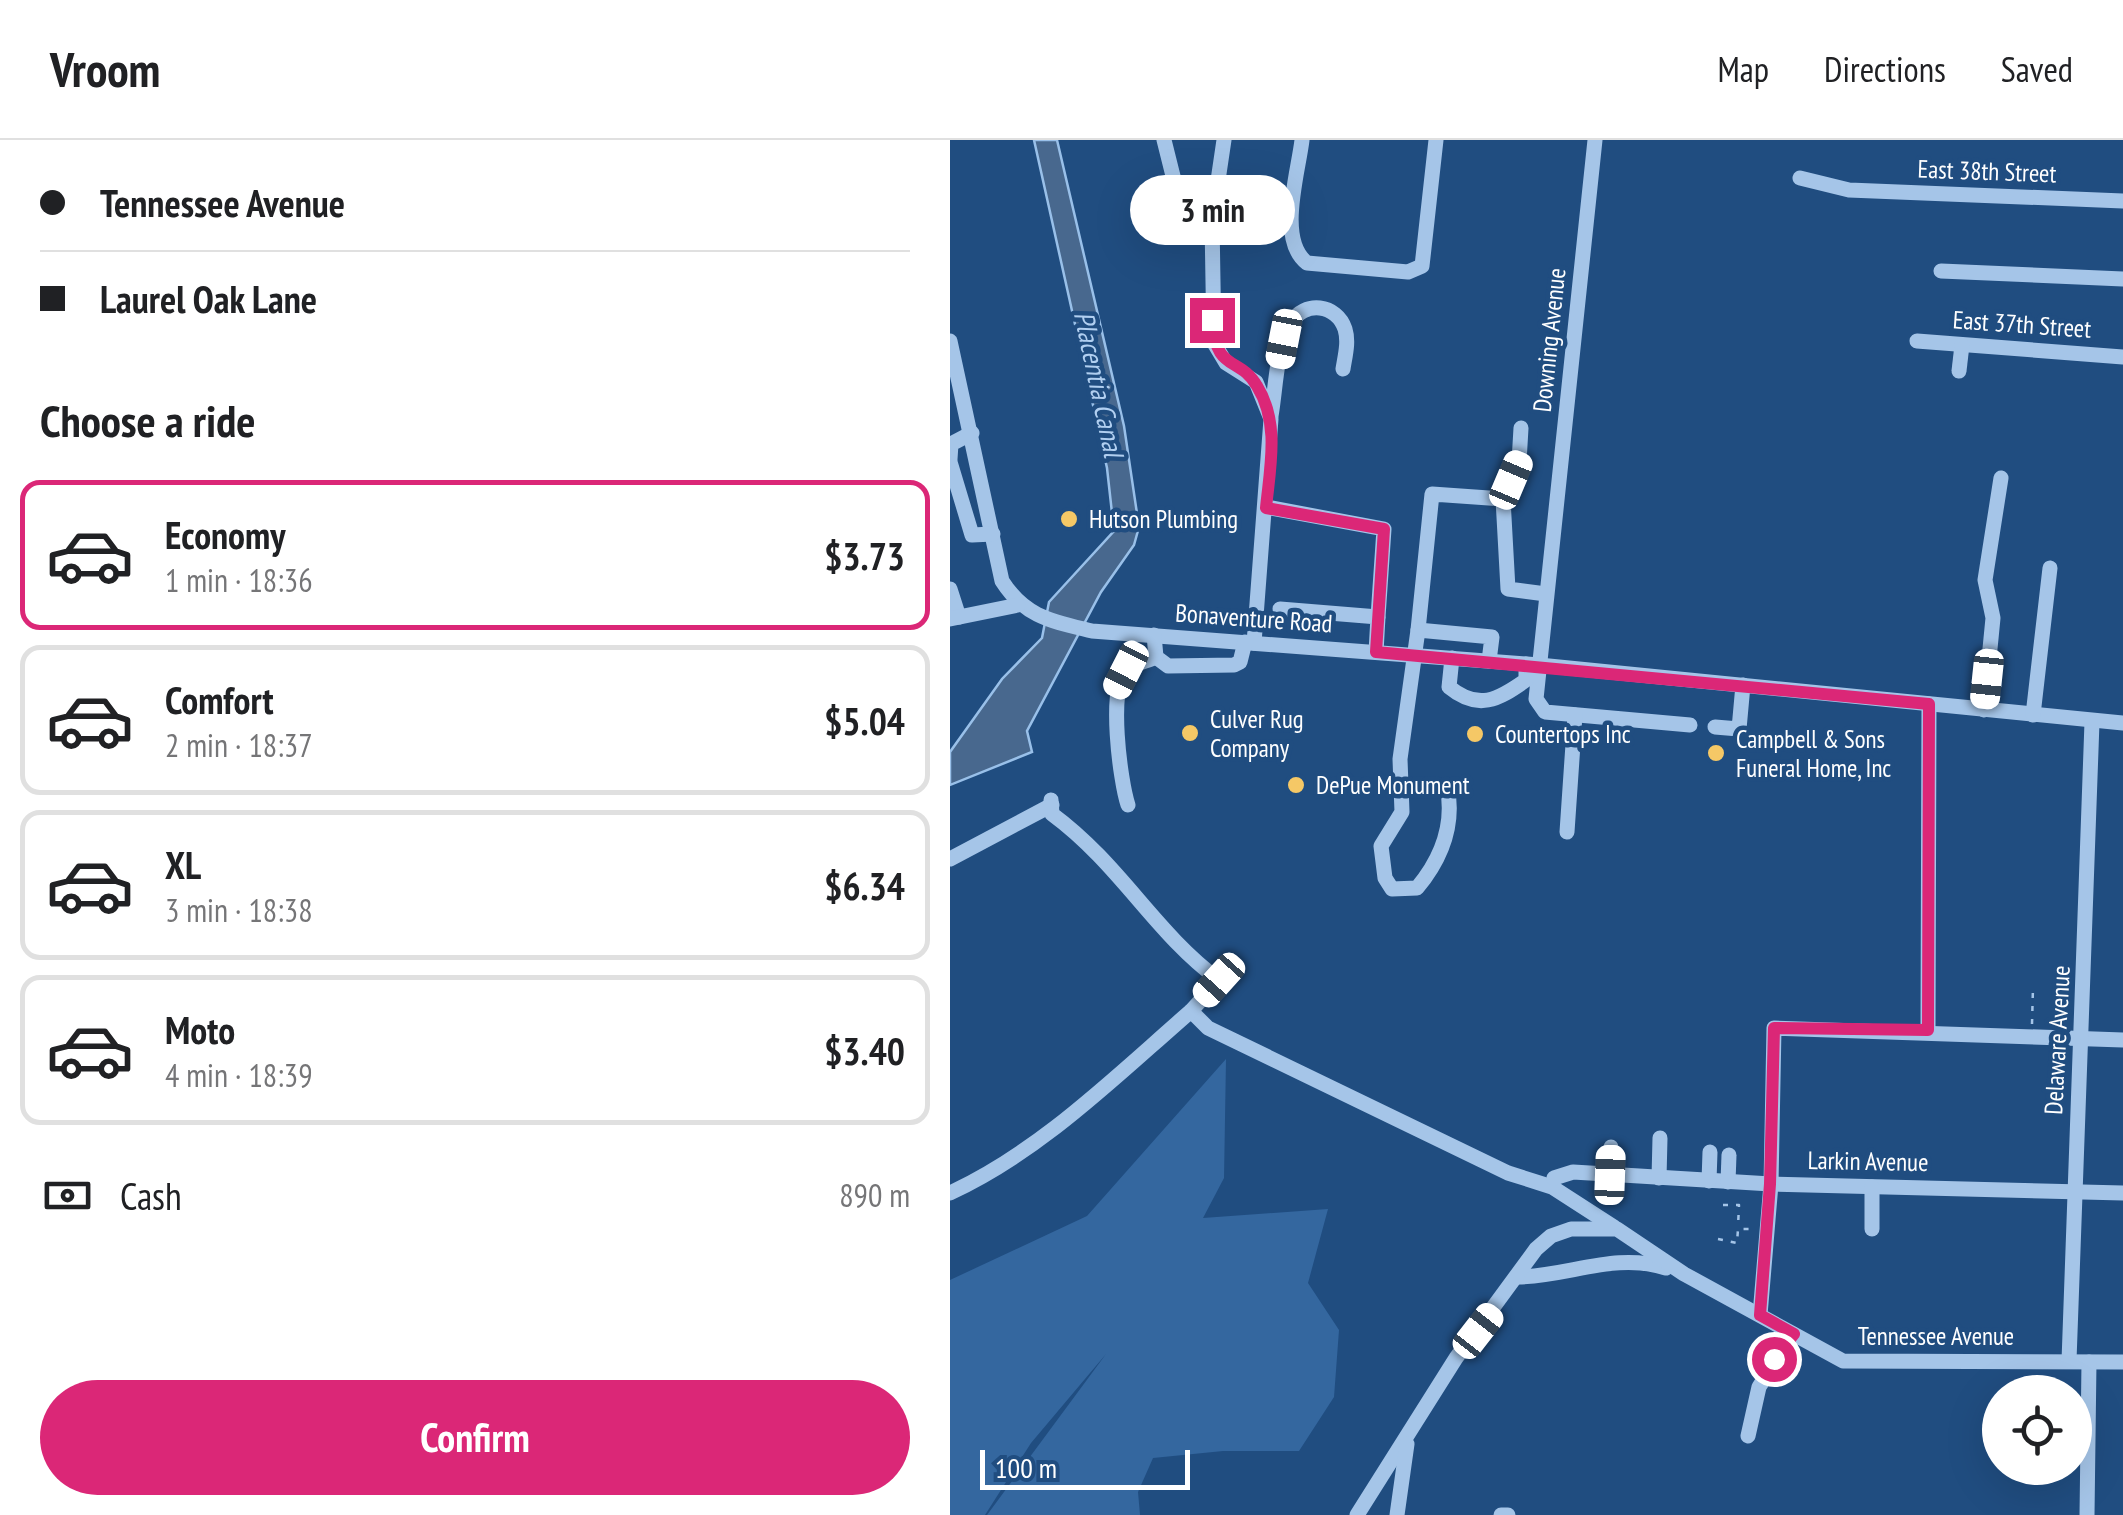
<!DOCTYPE html>
<html lang="en">
<head>
<meta charset="utf-8">
<style>
	body { margin:0; font-family:"PT Sans Narrow",sans-serif; background:#f6f6f6; color:#202124; height:100vh; display:flex; flex-direction:column; font-size:38px; white-space:nowrap }
	* { box-sizing:border-box; margin:0 }
	p { font-size:32px; color:#757577 }
	.icon { flex:none; width:55px; height:55px; fill:none; stroke:currentColor; stroke-width:2; stroke-linecap:round; stroke-linejoin:round }
	.map { position:relative; flex:1; overflow:hidden }
	.side { display:flex; flex-direction:column; background:#fff; width:950px }
	.side>* { flex:none }
	.guide { display:grid; align-content:center; height:220px; padding:0 40px; background:#fff }
	.fabs { position:absolute; left:1032px; top:1235px; display:grid; gap:20px }
	.fabs a { display:grid; place-items:center; width:110px; height:110px; border-radius:50%; background:#fff; box-shadow:0 10px 40px #0002; font-size:50px }
	.scale { position:absolute; left:30px; bottom:25px; width:210px; box-sizing:border-box; padding-left:10px; border:5px solid #fff; border-top:0; font-size:28px; line-height:35px; white-space:nowrap; color:#fff; -webkit-text-stroke:8px #204d80; paint-order:stroke }
	.end { position:absolute; width:45px; height:45px; margin:-22px; border:12px solid #db2777; background:#fff; box-shadow:0 0 0 5px #fff }
	.from { border-radius:50% }
	.bubble { position:absolute; height:70px; border-radius:35px; background:#fff; box-shadow:0 10px 40px #0002; font-size:32px; font-weight:700; line-height:70px; text-align:center }
	.car { position:absolute; width:30px; height:60px; margin:-30px -15px; border-radius:12px; box-shadow:0 0 8px 2px #0007; background:linear-gradient(#fff 24%,#345 0 40%,#fff 0 76%,#345 0 86%,#fff 0) }
	.guide b { display:flex; align-items:center; gap:35px; height:95px; font-size:38px }
	.guide b+b { border-top:2px solid #e0e0e0 }
	.guide i { width:25px; height:25px; background:#202124 }
	ul { padding:0; list-style:none }
	li { display:flex; align-items:center; gap:30px; height:150px; margin:0 20px 15px; padding:0 20px; border:5px solid #e0e0e0; border-radius:20px }
	li div { flex:1 }
	li b { display:block; font-size:38px }
	li em { font-style:normal; font-weight:700 }
	li.selected { border-color:#db2777 }
	li>.icon { width:90px; height:90px; stroke-width:1.5 }
	h2 { padding:0 40px; font-size:45px; line-height:120px }
	.pay { display:flex; align-items:center; gap:25px; height:110px; padding:0 40px; font-size:38px }
	.pay p { margin-inline-start:auto }
	.primary-button { display:flex; gap:20px; margin-top:auto; padding:20px 40px }
	.primary-button a { flex:1; height:115px; border-radius:60px; background:#db2777; color:#fff; font-size:40px; font-weight:700; line-height:115px; text-align:center }
	header { display:flex; align-items:center; gap:60px; box-sizing:border-box; height:140px; padding:0 50px; background:#fff; border-bottom:2px solid #e0e0e0 }
	header strong { font-size:48px }
	nav { display:flex; gap:55px; margin-inline-start:auto; font-size:35px }
	main { display:flex; flex:1; min-height:0 }
	.map>svg:first-child { display:block }
	.green { fill:#34679f }
	.water { fill:#48688e; stroke:#99c0e9; stroke-width:2.5 }
	.lines { fill:none; stroke-linecap:round; stroke-linejoin:round }
	.path { stroke:#a5c5e8; stroke-width:2.5; stroke-dasharray:5 8; stroke-linecap:butt }
	.minor { stroke:#a5c5e8; stroke-width:15 }
	.route { stroke:#db2777; stroke-width:12 }
	.poi-dot { fill:#f5c866; stroke:#204d80; stroke-width:4 }
	.labels { text-anchor:middle; stroke-width:9; stroke-linejoin:round; paint-order:stroke }
	.street-label { font-size:25px; fill:#fff; stroke:#204d80 }
	.poi-label { font-size:25px; fill:#fff; stroke:#204d80; text-anchor:start }
	.water-label { font-size:28px; font-style:italic; fill:#b1cff0; stroke:#204d80 }
</style>
</head>
<body>
<header>
<strong>Vroom</strong>
<nav><a>Map</a><a>Directions</a><a>Saved</a></nav>
</header>
<main>
<section class="side">
<div class="guide">
<b><i class="from"></i>Tennessee Avenue</b>
<b><i></i>Laurel Oak Lane</b>
</div>
<h2>Choose a ride</h2>
<ul>
<li class="selected"><svg class="icon" aria-label="car" viewBox="0 0 24 24"><path d="M5 17H2v-5l4-1 3-4h7l3 4 3 1v5h-3M9 17h6M6 11h13"/><circle cx="7" cy="17" r="2"/><circle cx="17" cy="17" r="2"/></svg><div><b>Economy</b><p>1 min · 18:36</p></div><em>$3.73</em></li>
<li><svg class="icon" aria-label="car" viewBox="0 0 24 24"><path d="M5 17H2v-5l4-1 3-4h7l3 4 3 1v5h-3M9 17h6M6 11h13"/><circle cx="7" cy="17" r="2"/><circle cx="17" cy="17" r="2"/></svg><div><b>Comfort</b><p>2 min · 18:37</p></div><em>$5.04</em></li>
<li><svg class="icon" aria-label="car" viewBox="0 0 24 24"><path d="M5 17H2v-5l4-1 3-4h7l3 4 3 1v5h-3M9 17h6M6 11h13"/><circle cx="7" cy="17" r="2"/><circle cx="17" cy="17" r="2"/></svg><div><b>XL</b><p>3 min · 18:38</p></div><em>$6.34</em></li>
<li><svg class="icon" aria-label="car" viewBox="0 0 24 24"><path d="M5 17H2v-5l4-1 3-4h7l3 4 3 1v5h-3M9 17h6M6 11h13"/><circle cx="7" cy="17" r="2"/><circle cx="17" cy="17" r="2"/></svg><div><b>Moto</b><p>4 min · 18:39</p></div><em>$3.40</em></li>
</ul>
<div class="pay"><svg class="icon" aria-label="cash" viewBox="0 0 24 24"><path d="M3 7h18v10H3z"/><circle cx="12" cy="12" r="2"/></svg>Cash<p>890 m</p></div>
<div class="primary-button"><a>Confirm</a></div>
</section>
<div class="map">
<svg width="1173" height="1375" viewBox="0 0 1173 1375">
	<rect width="100%" height="100%" fill="#204d80"/>
	<polygon class="green" points="276,919 274,1038 253,1078 378,1069 358,1143 389,1190 384,1257 349,1311 273,1311 203,1318 188,1352 190,1375 37,1375 156,1214 81,1303 35,1375 0,1375 0,1140 137,1076"/>
	<polygon class="water" points="84,0 107,0 174,286 189,387 184,405 151,452 77,591 82,612 0,645 0,612 52,539 92,498 99,462 164,391 157,328"/>
	<g class="lines">
		<g class="path">
			<polyline points="1082,884 1083,847"/>
			<polyline points="773,1065 789,1065 788,1087"/>
			<polyline points="768,1099 787,1103 788,1089 800,1089"/>
		</g>
		<g class="minor">
			<polyline points="214,0 231,68 262,81"/>
			<polyline points="274,0 262,81 264,203 276,223 306,242 321,279 304,503"/>
			<path d="M352 0C348 34 327 100 357 123L458 132 472 126 486 0"/>
			<polyline points="645,0 586,559 595,572 740,585"/>
			<polyline points="850,38 899,50 1173,61"/>
			<polyline points="991,131 1173,139"/>
			<path d="M0 201 52 441C75 477 101 481 142 491L589 525 1173 583"/>
			<polyline points="967,201 1173,217"/>
			<polyline points="1009,231 1012,205"/>
			<path d="M321 276C326 247 326 209 341 183 354 160 387 164 395 189 399 202 395 216 393 229"/>
			<polyline points="0,319 1,304 22,293"/>
			<polyline points="0,322 22,395 43,394"/>
			<polyline points="553,359 569,322 571,288"/>
			<polyline points="316,367 434,389 428,477"/>
			<polyline points="0,449 9,477"/>
			<polyline points="330,469 428,477 426,512"/>
			<polyline points="0,479 68,465"/>
			<polyline points="468,490 482,354 553,359 558,449 596,454"/>
			<polyline points="204,495 206,517 218,526 284,525 290,522 295,502"/>
			<path d="M502 518 499 547C528 571 548 560 576 540V524"/>
			<polyline points="1034,570 1043,478 1035,440 1051,338"/>
			<polyline points="1083,575 1100,428"/>
			<polyline points="765,587 789,589 793,545"/>
			<path d="M497 646C505 685 492 718 467 748L442 749 435 738 431 706 452 672 450 619 468 490 542 497 539 521"/>
			<path d="M101 660 102 674C171 725 204 792 269 840L241 871 258 888 558 1033 602 1047 664 1087"/>
			<path d="M178 665C170 641 158 547 176 530 183 524 198 521 206 517"/>
			<polyline points="617,692 625,575"/>
			<polyline points="0,719 102,665"/>
			<polyline points="978,890 979,564"/>
			<polyline points="661,1035 661,1007"/>
			<polyline points="604,1038 623,1032 821,1044 1173,1053"/>
			<polyline points="709,1038 710,998"/>
			<polyline points="759,1041 760,1012"/>
			<polyline points="778,1042 779,1015"/>
			<path d="M0 1053C91 1011 166 936 241 871"/>
			<polyline points="922,1089 922,1047"/>
			<path d="M568 1137C620 1136 665 1112 716 1128"/>
			<polyline points="810,1175 821,1044 824,888 1173,900"/>
			<polyline points="1119,1221 1142,582"/>
			<polyline points="798,1296 809,1247 843,1194"/>
			<polyline points="407,1375 506,1218 586,1109 601,1096 621,1089 667,1089 734,1134 893,1221 1173,1222"/>
			<polyline points="447,1375 457,1304"/>
			<polyline points="551,1375 558,1375"/>
			<polyline points="1137,1375 1139,1222"/>
		</g>
	</g>
	<g class="lines">
		<path class="route" d="M262 180C266 234 289 215 307 246 330 283 320 327 316 368L434 389 426 512 979 564 978 890 824 888 820 1044 810 1175 844 1194 824 1219"/>
	</g>
	<g class="poi-dot">
		<circle cx="119" cy="379" r="10"/>
		<circle cx="240" cy="593" r="10"/>
		<circle cx="525" cy="594" r="10"/>
		<circle cx="766" cy="613" r="10"/>
		<circle cx="346" cy="645" r="10"/>
	</g>
	<g class="labels">
		<g class="street-label">
			<text transform="translate(1037 31) rotate(2)" y="9">East 38th Street</text>
			<text transform="translate(1072 184) rotate(4)" y="9">East 37th Street</text>
			<text transform="translate(599 200) rotate(-84)" y="9">Downing Avenue</text>
			<text transform="translate(304 478) rotate(4)" y="9">Bonaventure Road</text>
			<text transform="translate(1107 900) rotate(-87)" y="9">Delaware Avenue</text>
			<text transform="translate(918 1021) rotate(1)" y="9">Larkin Avenue</text>
			<text x="986" y="1205">Tennessee Avenue</text>
		</g>
		<g class="poi-label">
			<text x="139" y="388">Hutson Plumbing</text>
			<text x="260" y="588">Culver Rug<tspan x="260" dy="29">Company</tspan></text>
			<text x="545" y="603">Countertops Inc</text>
			<text x="786" y="608">Campbell &amp; Sons<tspan x="786" dy="29">Funeral Home, Inc</tspan></text>
			<text x="366" y="654">DePue Monument</text>
		</g>
		<g class="water-label">
			<text transform="translate(149 244) rotate(78)" y="10">Placentia Canal</text>
		</g>
	</g>
</svg>
<div class="fabs">
<a><svg class="icon" aria-label="locate" viewBox="0 0 24 24"><circle cx="12" cy="12" r="6"/><path d="M12 2v4M12 18v4M2 12h4M18 12h4"/></svg></a>
</div>
<div class="scale">100 m</div>
<i class="end from" style="left:824px;top:1219px"></i>
<i class="end" style="left:262px;top:180px"></i>
<div class="bubble" style="left:180px;top:35px;width:165px">3 min</div>
<i class="car" style="left:334px;top:199px;rotate:191deg"></i>
<i class="car" style="left:561px;top:340px;rotate:23deg"></i>
<i class="car" style="left:176px;top:530px;rotate:207deg"></i>
<i class="car" style="left:1037px;top:539px;rotate:186deg"></i>
<i class="car" style="left:269px;top:840px;rotate:222deg"></i>
<i class="car" style="left:660px;top:1035px;rotate:2deg"></i>
<i class="car" style="left:528px;top:1191px;rotate:38deg"></i>
</div>
</main>
</body>
</html>
